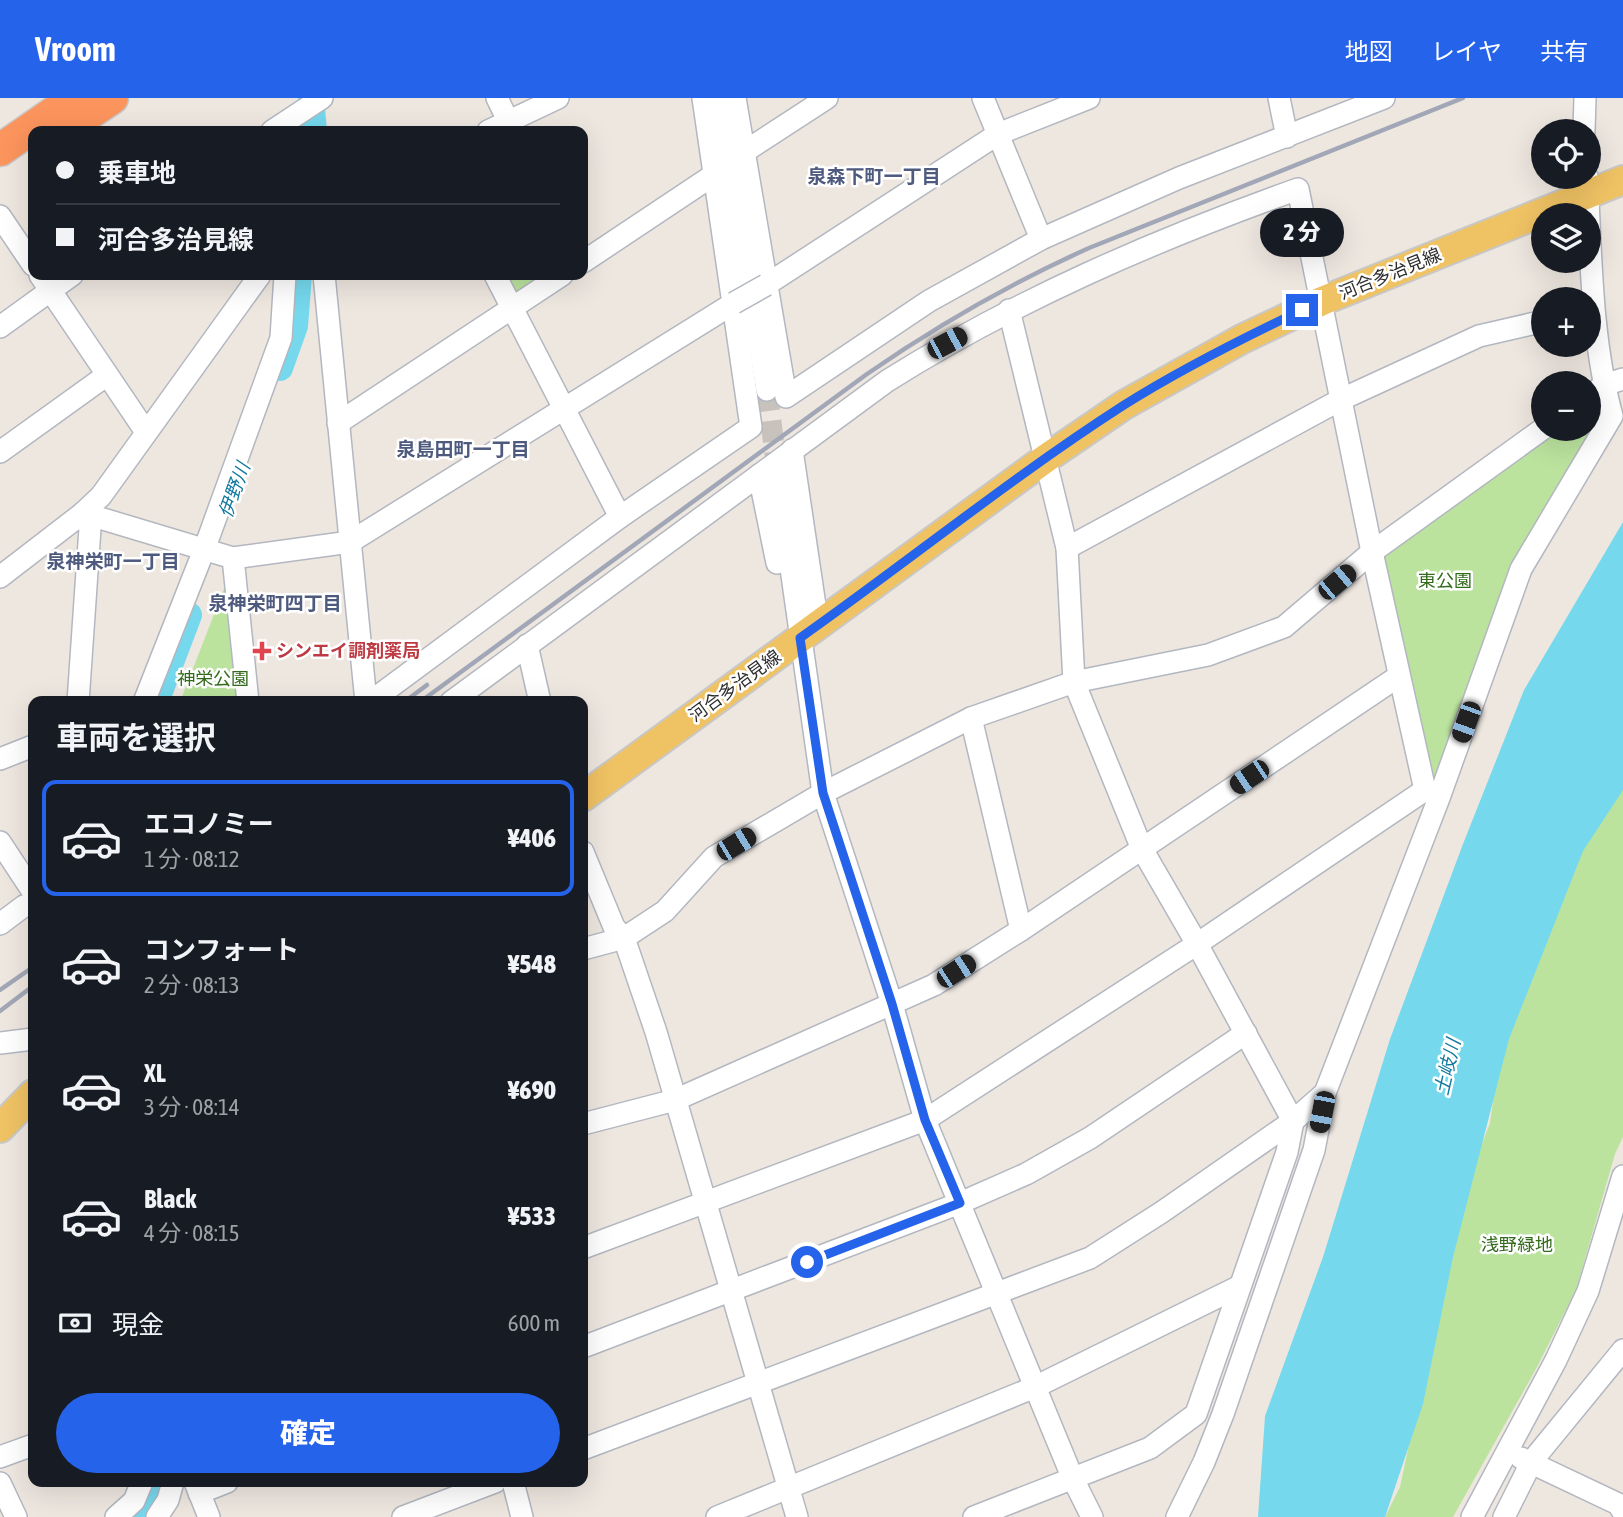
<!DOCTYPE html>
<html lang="ja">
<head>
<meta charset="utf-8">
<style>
	body { margin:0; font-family:"Asap Condensed","Noto Sans JP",sans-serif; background:#242831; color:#f1f3f6; height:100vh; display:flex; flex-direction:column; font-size:26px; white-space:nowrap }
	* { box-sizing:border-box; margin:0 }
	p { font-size:23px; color:#9ea1a6 }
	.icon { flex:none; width:38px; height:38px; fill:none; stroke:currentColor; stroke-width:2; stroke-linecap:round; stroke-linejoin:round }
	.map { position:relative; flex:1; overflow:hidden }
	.side { position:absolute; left:28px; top:598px; width:560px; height:791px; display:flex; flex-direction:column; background:#171b24; border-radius:14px; box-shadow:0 7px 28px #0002 }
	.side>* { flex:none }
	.top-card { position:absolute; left:28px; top:28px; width:560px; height:154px; border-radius:14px; box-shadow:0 7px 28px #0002; display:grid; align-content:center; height:154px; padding:0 28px; background:#171b24 }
	.tools { position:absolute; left:1531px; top:21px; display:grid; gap:14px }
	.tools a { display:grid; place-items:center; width:70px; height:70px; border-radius:50%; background:#171b24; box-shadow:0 7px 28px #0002; font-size:35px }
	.end { position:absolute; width:32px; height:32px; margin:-16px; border:9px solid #2563eb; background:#fff; box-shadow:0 0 0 4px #fff }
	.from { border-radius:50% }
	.bubble { position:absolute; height:49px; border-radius:24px; background:#171b24; box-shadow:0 7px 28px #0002; font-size:23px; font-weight:800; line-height:49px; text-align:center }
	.car { position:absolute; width:21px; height:42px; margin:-21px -10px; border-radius:9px; box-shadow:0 0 5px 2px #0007; background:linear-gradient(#222 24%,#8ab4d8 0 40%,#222 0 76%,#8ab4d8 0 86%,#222 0) }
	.top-card b { display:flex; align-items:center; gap:24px; height:66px; font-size:26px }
	.top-card b+b { border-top:2px solid #363941 }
	.top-card i { width:18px; height:18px; background:#f1f3f6 }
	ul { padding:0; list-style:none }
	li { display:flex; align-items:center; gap:21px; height:116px; margin:0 14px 10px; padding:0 14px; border:4px solid transparent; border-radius:14px }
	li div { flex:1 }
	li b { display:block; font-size:26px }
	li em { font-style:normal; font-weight:800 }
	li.active { border-color:#2563eb }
	li>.icon { width:63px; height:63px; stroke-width:1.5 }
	h2 { padding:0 28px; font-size:32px; line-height:84px }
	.pay { display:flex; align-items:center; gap:18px; height:77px; padding:0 28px; font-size:26px }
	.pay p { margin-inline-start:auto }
	.primary-button { display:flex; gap:14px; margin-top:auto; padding:14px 28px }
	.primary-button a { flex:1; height:80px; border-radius:42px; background:#2563eb; color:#fff; font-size:28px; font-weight:800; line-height:80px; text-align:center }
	header { display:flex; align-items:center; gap:42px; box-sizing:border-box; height:98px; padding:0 35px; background:#2563eb; color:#fff }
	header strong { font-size:33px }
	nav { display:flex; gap:38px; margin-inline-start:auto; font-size:24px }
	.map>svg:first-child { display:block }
	.green { fill:#bbe39e }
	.water { fill:#75d8ed }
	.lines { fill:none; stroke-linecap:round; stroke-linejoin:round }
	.river { stroke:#75d8ed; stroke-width:26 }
	.minor-tunnel { stroke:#c7c2bc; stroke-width:21; stroke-dasharray:21 10; stroke-linecap:butt }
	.minor-casing { stroke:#b3b7c0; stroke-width:24 }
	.major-casing { stroke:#c8c8c8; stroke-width:32 }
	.highway-casing { stroke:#c8c8c8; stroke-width:35 }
	.minor { stroke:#fff; stroke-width:21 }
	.major { stroke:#efc264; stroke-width:28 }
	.highway { stroke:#fc945d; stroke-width:32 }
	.rail { stroke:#a2a7b7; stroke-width:4.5 }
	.minor-bridge-casing { stroke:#b3b7c0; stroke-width:24; stroke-linecap:butt }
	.minor-bridge { stroke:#fff; stroke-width:21 }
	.route { stroke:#2563eb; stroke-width:9 }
	.health-dot { fill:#e0444e; stroke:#fff; stroke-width:2.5 }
	.labels { text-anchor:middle; stroke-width:5; stroke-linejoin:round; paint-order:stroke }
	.street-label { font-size:18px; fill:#2d2d2d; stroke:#fff }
	.park-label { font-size:18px; fill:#336b1c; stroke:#fff }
	.health-label { font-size:18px; font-weight:bold; fill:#be3a42; stroke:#fff; text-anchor:start }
	.neighbourhood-label { font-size:19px; font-weight:bold; fill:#4d5a7e; stroke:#fff }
	.water-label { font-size:19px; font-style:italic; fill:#10799e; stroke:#fff }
</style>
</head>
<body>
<header>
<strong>Vroom</strong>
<nav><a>地図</a><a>レイヤ</a><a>共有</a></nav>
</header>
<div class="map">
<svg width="1623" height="1419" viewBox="0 0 1623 1419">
	<rect width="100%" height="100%" fill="#eee7e0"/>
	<g class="green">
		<polygon points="502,177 547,177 517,197"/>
		<polygon points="1598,301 1603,320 1518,458 1439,679 1432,678 1379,464 1383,455 1555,331 1589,331 1589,307"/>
		<polygon points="230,478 237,604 180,604 225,488"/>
		<polygon points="1623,666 1623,1039 1615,1056 1576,1192 1537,1269 1453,1419 1385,1419 1400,1389 1439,1205 1448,1134 1490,1025 1502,938 1537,836"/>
	</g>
	<polygon class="water" points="1623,424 1623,692 1583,753 1509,941 1453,1159 1423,1306 1385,1419 1258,1419 1265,1318 1323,1159 1390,941 1463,746 1524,592"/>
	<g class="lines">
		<g class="river">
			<polyline points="311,0 314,33"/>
			<polyline points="280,270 295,228 299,177"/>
			<polyline points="156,604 189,517"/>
			<polyline points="138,1419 147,1410 158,1384"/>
		</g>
		<polyline class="minor-tunnel" points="767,292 777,372"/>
		<defs>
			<g id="minor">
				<polyline points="497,0 513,33"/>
				<polyline points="719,0 767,292"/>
				<polyline points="735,0 786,299 929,203 1041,141 1179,80 1384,0"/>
				<polyline points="983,0 1041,141"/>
				<polyline points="1279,0 1287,39"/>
				<polyline points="272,33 322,0"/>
				<polyline points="488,33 558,0"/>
				<polyline points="1584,33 1585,0"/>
				<polyline points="744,54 827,0"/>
				<polyline points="0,118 33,167"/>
				<polyline points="583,164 715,76"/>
				<polyline points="40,177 146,334"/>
				<polyline points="324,177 366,604"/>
				<polyline points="495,177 620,419"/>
				<polyline points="766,187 998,36 1089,0"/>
				<polyline points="0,229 72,177"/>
				<polyline points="1589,298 1604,287 1623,281"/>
				<polyline points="338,325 562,177"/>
				<polyline points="792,352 818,528"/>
				<polyline points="0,354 107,277"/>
				<polyline points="777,372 823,695 892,906 925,1022 1073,1381 1092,1419"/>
				<polyline points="759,377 777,465"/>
				<polyline points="83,415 233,460 350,444 734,205"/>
				<polyline points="1067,450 1340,302 1479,238 1544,223"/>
				<polyline points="233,460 248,604"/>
				<polyline points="0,479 83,415 101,398 260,177"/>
				<polyline points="527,547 540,604"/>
				<polyline points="78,604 90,430 83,415"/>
				<polyline points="144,604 204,452 281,240 285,177"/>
				<polyline points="370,604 620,419 751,329 703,0"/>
				<path d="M451 604 887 283C1016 202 1155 142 1298 91L1372 454 1425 692"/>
				<polyline points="971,620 1021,832"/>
				<polyline points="0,661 33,648"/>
				<polyline points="0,744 33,794"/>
				<polyline points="583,754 614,829 624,840 656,934 797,1419"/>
				<polyline points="0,826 24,808 33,805"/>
				<polyline points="583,851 624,840 665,813 714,759 823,695 971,620 1074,584 1208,557 1284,529 1372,454 1544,330"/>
				<polyline points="0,945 33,941"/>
				<polyline points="583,1026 675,1002 934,887 1021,832 1399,578"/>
				<polyline points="583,1150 925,1022 1197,846 1425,692 1437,699"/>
				<polyline points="583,1249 960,1105 1026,1076 1090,1040 1246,935"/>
				<polyline points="583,1351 1090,1160 1162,1114 1293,1023 1325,995"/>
				<polyline points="0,1359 33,1347"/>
				<polyline points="1521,1360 1618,1406 1623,1414"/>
				<polyline points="195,1384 209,1419"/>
				<polyline points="513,1384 522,1419"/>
				<polyline points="0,1385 16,1419"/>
				<polyline points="199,1395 227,1384"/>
				<polyline points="116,1419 134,1403 142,1384"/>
				<polyline points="157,1419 168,1402 173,1384"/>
				<polyline points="403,1419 495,1384"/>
				<polyline points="717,1419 1035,1289 1240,1188"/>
				<polyline points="974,1419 1150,1350 1196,1316 1287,1054 1293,1023 1197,846 1142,751 1074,584 1067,450 1009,212"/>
				<path d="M1177 1419 1204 1364 1223 1316 1314 1052 1325 995 1439 700 1521 471 1612 318C1591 241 1591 158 1587 79"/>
				<polyline points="1472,1419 1556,1262 1588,1193 1623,1078"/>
				<polyline points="1504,1419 1532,1363 1623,1252"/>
			</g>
			<g id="major">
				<polyline points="583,699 1045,361 1124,307 1242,241 1322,203 1623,82"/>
				<polyline points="0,1030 33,996"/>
			</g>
			<g id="highway">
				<polyline points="63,33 112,0"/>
				<polyline points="0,52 75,0"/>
			</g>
		</defs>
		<use href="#minor" class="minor-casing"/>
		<use href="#major" class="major-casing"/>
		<use href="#highway" class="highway-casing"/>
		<use href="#minor" class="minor"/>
		<use href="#major" class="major"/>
		<use href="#highway" class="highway"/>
		<g class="rail">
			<polyline points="404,604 427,587"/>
			<path d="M420 604 867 276C938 227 1011 185 1089 150L1463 0"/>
			<polyline points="0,892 33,869"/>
			<polyline points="0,913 33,888"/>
		</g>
		<defs>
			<polyline id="minor-bridge" points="734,205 766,187"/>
		</defs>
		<use href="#minor-bridge" class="minor-bridge-casing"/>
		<use href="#minor-bridge" class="minor-bridge"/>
	</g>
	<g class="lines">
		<path class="route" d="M807 1164 960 1105 925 1022 892 906 823 695 800 540C909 463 1012 379 1124 307 1181 271 1241 241 1302 212"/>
	</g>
	<path class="health-dot" d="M258.5 542.5h7v7h7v7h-7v7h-7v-7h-7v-7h7z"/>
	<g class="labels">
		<g class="street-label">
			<text transform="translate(1390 176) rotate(-22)" y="6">河合多治見線</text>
			<text transform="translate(735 588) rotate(-36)" y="6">河合多治見線</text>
		</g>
		<g class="park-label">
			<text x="1445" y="489">東公園</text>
			<text x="213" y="587">神栄公園</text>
			<text x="1517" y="1153">浅野緑地</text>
		</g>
		<g class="health-label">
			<text x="276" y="559">シンエイ調剤薬局</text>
		</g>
		<g class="neighbourhood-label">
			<text x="874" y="85">泉森下町一丁目</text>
			<text x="463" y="358">泉島田町一丁目</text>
			<text x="113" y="470">泉神栄町一丁目</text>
			<text x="275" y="512">泉神栄町四丁目</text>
		</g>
		<g class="water-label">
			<text transform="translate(234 392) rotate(-70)" y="7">伊野川</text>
			<text transform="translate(1447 969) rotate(-77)" y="7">土岐川</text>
		</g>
	</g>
</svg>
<div class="tools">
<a><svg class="icon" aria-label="locate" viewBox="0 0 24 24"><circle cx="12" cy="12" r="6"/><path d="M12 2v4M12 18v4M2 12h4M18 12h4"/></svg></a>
<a><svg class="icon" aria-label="layers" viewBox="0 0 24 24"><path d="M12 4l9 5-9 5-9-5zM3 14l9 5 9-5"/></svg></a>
<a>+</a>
<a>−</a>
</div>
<i class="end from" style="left:807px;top:1164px"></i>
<i class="end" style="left:1302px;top:212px"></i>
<div class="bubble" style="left:1260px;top:110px;width:84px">2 分</div>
<i class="car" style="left:947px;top:245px;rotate:62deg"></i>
<i class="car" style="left:1337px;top:484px;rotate:50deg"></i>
<i class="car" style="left:1466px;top:624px;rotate:200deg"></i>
<i class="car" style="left:1249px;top:679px;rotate:236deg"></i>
<i class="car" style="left:736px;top:746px;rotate:59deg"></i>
<i class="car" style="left:956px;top:873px;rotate:57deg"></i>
<i class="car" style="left:1322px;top:1014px;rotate:191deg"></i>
<div class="top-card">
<b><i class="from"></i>乗車地</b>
<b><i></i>河合多治見線</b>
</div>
<section class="side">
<h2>車両を選択</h2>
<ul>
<li class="active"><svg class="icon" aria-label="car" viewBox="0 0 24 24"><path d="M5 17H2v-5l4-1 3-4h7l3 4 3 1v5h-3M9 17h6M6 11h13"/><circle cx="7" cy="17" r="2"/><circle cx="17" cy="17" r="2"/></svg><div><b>エコノミー</b><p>1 分 · 08:12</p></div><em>¥406</em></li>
<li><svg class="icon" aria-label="car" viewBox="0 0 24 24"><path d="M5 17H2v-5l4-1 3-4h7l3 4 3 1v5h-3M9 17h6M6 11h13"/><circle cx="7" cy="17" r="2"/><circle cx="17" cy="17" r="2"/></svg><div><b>コンフォート</b><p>2 分 · 08:13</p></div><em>¥548</em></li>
<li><svg class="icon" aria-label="car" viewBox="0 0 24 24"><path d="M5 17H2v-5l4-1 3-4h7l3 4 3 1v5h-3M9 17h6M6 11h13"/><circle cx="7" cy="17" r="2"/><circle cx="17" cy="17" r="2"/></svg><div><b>XL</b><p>3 分 · 08:14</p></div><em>¥690</em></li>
<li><svg class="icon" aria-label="car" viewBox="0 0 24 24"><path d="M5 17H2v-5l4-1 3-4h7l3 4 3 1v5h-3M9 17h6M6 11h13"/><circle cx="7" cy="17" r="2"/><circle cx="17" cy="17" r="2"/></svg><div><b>Black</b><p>4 分 · 08:15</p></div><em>¥533</em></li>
</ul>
<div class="pay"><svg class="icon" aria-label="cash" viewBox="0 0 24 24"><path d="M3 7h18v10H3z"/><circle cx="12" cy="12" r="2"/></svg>現金<p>600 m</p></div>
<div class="primary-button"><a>確定</a></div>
</section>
</div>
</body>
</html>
